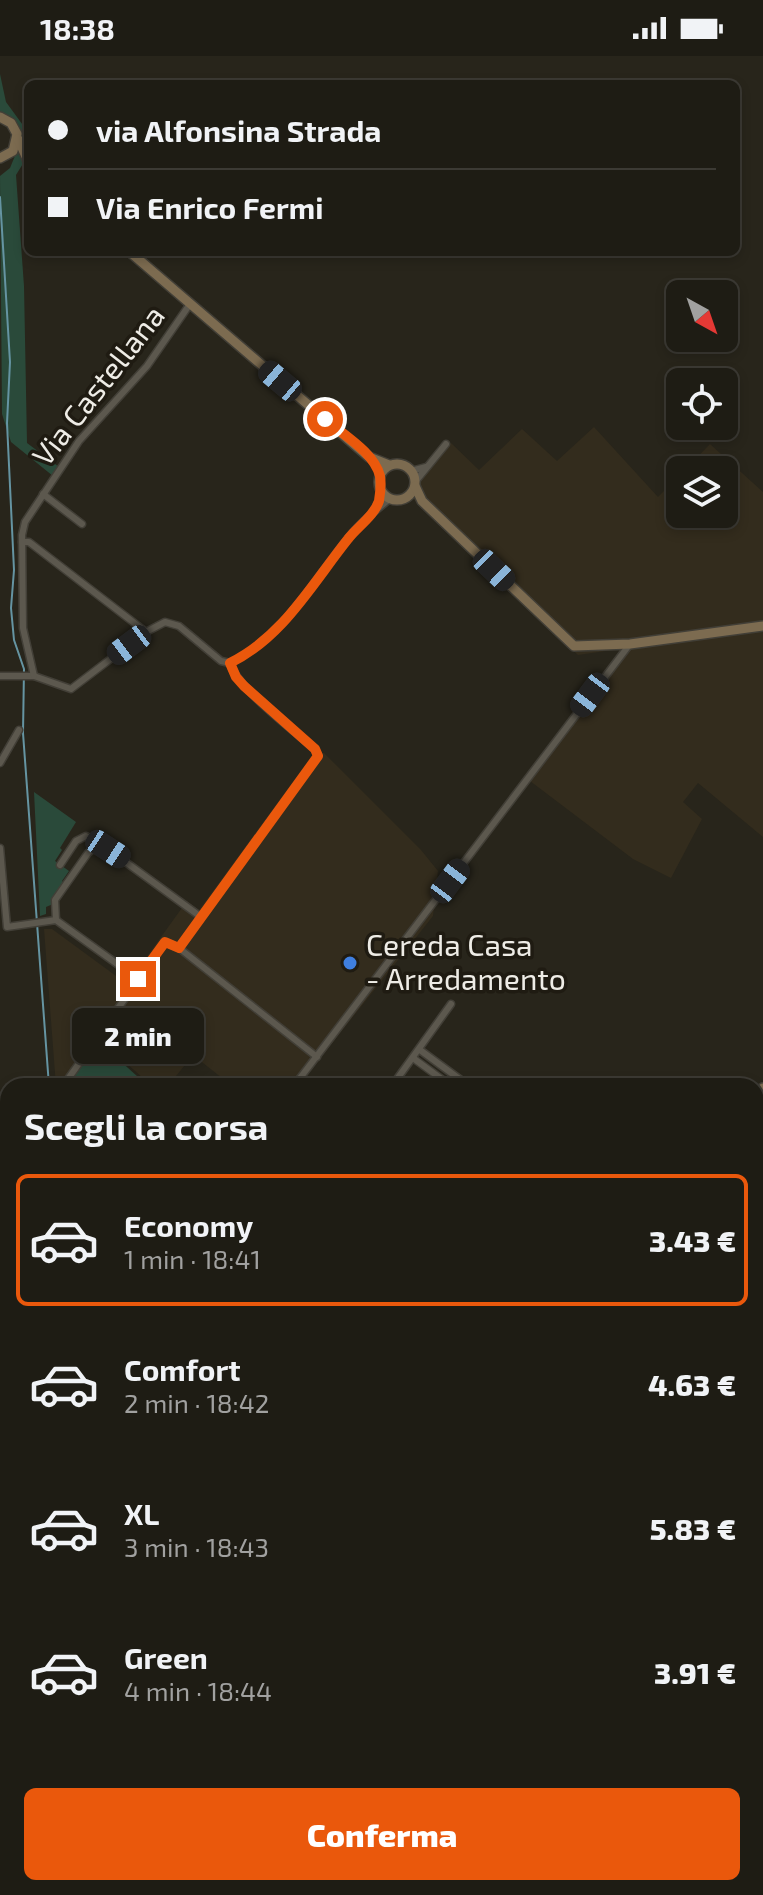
<!DOCTYPE html>
<html lang="it">
<head>
<meta charset="utf-8">
<style>
	body { margin:0; font-family:"Exo 2",sans-serif; background:#26251d; color:#f1f3f6; height:100vh; display:flex; flex-direction:column; font-size:30px; white-space:nowrap }
	* { box-sizing:border-box; margin:0 }
	p { font-size:26px; color:#a1a1a0 }
	.icon { flex:none; width:44px; height:44px; fill:none; stroke:currentColor; stroke-width:2; stroke-linecap:round; stroke-linejoin:round }
	.map { position:relative; flex:1; overflow:hidden }
	.sheet { position:absolute; left:0px; top:1022px; width:764px; height:818px; display:flex; flex-direction:column; background:#1e1c14; border-radius:24px 24px 0 0; box-shadow:0 4px 12px #0003,0 0 0 2px #3c3a34 }
	.sheet>* { flex:none }
	.top-card { position:absolute; left:24px; top:24px; width:716px; height:176px; border-radius:12px; box-shadow:0 4px 12px #0003,0 0 0 2px #3c3a34; display:grid; align-content:center; height:176px; padding:0 24px; background:#1e1c14 }
	.needle { width:52px; rotate:140deg }
	.buttons { position:absolute; left:666px; top:224px; display:grid; gap:16px }
	.buttons a { display:grid; place-items:center; width:72px; height:72px; border-radius:12px; background:#1e1c14; box-shadow:0 4px 12px #0003,0 0 0 2px #3c3a34; font-size:40px }
	.end { position:absolute; width:36px; height:36px; margin:-18px; border:10px solid #ea580c; background:#fff; box-shadow:0 0 0 4px #fff }
	.from { border-radius:50% }
	.bubble { position:absolute; height:56px; border-radius:12px; background:#1e1c14; box-shadow:0 4px 12px #0003,0 0 0 2px #3c3a34; font-size:26px; font-weight:800; line-height:56px; text-align:center }
	.car { position:absolute; width:24px; height:48px; margin:-24px -12px; border-radius:10px; box-shadow:0 0 6px 2px #0007; background:linear-gradient(#222 24%,#8ab4d8 0 40%,#222 0 76%,#8ab4d8 0 86%,#222 0) }
	.top-card b { display:flex; align-items:center; gap:28px; height:76px; font-size:30px }
	.top-card b+b { border-top:2px solid #3c3a34 }
	.top-card i { width:20px; height:20px; background:#f1f3f6 }
	ul { padding:0; list-style:none }
	li { display:flex; align-items:center; gap:24px; height:132px; margin:0 16px 12px; padding:0 8px; border:4px solid transparent; border-radius:12px }
	li div { flex:1 }
	li b { display:block; font-size:30px }
	li em { font-style:normal; font-weight:800 }
	li.selected { border-color:#ea580c }
	li>.icon { width:72px; height:72px; stroke-width:1.5 }
	h2 { padding:0 24px; font-size:36px; line-height:96px }
	.action { display:flex; gap:16px; margin-top:auto; padding:16px 24px }
	.action a { flex:1; height:92px; border-radius:12px; background:#ea580c; color:#fff; font-size:32px; font-weight:800; line-height:92px; text-align:center }
	.status { display:flex; justify-content:space-between; align-items:center; height:56px; padding:0 40px; background:#1e1c14; direction:ltr }
	.status svg { height:22px; fill:currentColor }
	.map>svg:first-child { display:block }
	.built { fill:#332c1d }
	.green { fill:#2a4a3a }
	.lines { fill:none; stroke-linecap:round; stroke-linejoin:round }
	.stream { stroke:#6594a2; stroke-width:2 }
	.street-casing { stroke:#423f37; stroke-width:9 }
	.secondary-casing { stroke:#423f37; stroke-width:12 }
	.street { stroke:#5c584e; stroke-width:6 }
	.secondary { stroke:#7c6b50; stroke-width:9 }
	.route { stroke:#ea580c; stroke-width:10 }
	.shop-dot { fill:#3f7fe0; stroke:#1f1b12; stroke-width:3 }
	.labels { text-anchor:middle; stroke-width:7; stroke-linejoin:round; paint-order:stroke }
	.street-label { font-size:30px; fill:#eeece6; stroke:#1f1b12 }
	.poi-label { font-size:30px; fill:#eeece6; stroke:#1f1b12; text-anchor:start }
</style>
</head>
<body>
<div class="status"><b>18:38</b><svg viewBox="0 0 49 12"><path d="M0 12V9h3v3zM5 12V6h3v6zM10 12V3h3v9zM15 12V0h3v12zM26 1h20v11H26zM47 4h2v5h-2z"/></svg></div>
<div class="map">
<svg width="763" height="1839" viewBox="0 0 763 1839">
	<rect width="100%" height="100%" fill="#28251b"/>
	<g class="built">
		<polygon points="594,371 658,441 680,419 680,458 724,458 724,414 685,414 710,388 763,436 763,781 698,727 683,746 702,763 671,822 633,803 530,725 606,626 620,593 578,599 406,436 451,387 479,414 522,373 557,405"/>
		<polygon points="324,697 421,794 438,815 433,860 298,1030 216,1030 222,1022 193,999 168,1030 152,1030 98,982 59,1030 56,1030 44,873 52,873 127,928 187,845 199,854 313,698"/>
		<polygon points="756,1508 763,1511 763,1762 756,1755"/>
	</g>
	<g class="green">
		<polygon points="0,18 6,46 25,72 28,86 24,106 16,119 24,230 27,387 59,411 53,420 11,386 2,358 0,120 10,112 21,85 15,71 0,56"/>
		<polygon points="34,736 76,766 60,792 62,794 55,805 69,815 62,825 65,828 53,848 46,851 46,858 40,860"/>
		<polygon points="97,984 148,1030 66,1030"/>
	</g>
	<g class="lines">
		<g class="stream">
			<polyline points="0,141 10,306 7,367 14,514 11,552 14,584 24,613 23,677 49,1030"/>
			<polyline points="0,1301 8,1306"/>
			<polyline points="756,1809 763,1816"/>
		</g>
		<defs>
			<g id="street">
				<polyline points="411,415 426,411"/>
				<polyline points="415,426 446,388"/>
				<polyline points="43,438 82,468"/>
				<polyline points="374,454 379,445 380,431"/>
				<polyline points="22,486 29,486 146,576"/>
				<path d="M0 620H34L71 633 146 576 165 566 179 570 221 605 230 607C284 581 312 526 349 481 361 466 376 454 391 442"/>
				<polyline points="34,620 23,572 22,479 25,466 79,385 147,310 190,248"/>
				<polyline points="0,707 19,674"/>
				<polyline points="0,792 7,871 56,864 138,923"/>
				<polyline points="60,809 76,785 86,780 104,790"/>
				<polyline points="56,864 55,844 88,797 95,791 105,791 201,861"/>
				<path d="M179 892 318 700 315 693C294 675 237 632 230 607"/>
				<polyline points="420,994 469,1030"/>
				<polyline points="413,1002 451,1030"/>
				<polyline points="63,1030 165,886 179,892 317,1001"/>
				<polyline points="294,1030 630,588"/>
				<polyline points="392,1030 451,948"/>
				<polyline points="756,1061 763,1055"/>
				<polyline points="0,1183 8,1186"/>
				<polyline points="0,1484 8,1483"/>
				<polyline points="524,1832 537,1839"/>
				<polyline points="606,1839 610,1832"/>
			</g>
			<g id="secondary">
				<polyline points="0,61 11,67 17,78 13,95 0,102"/>
				<polyline points="18,83 28,105"/>
				<polyline points="130,196 369,401 389,409"/>
				<circle cx="397" cy="426" r="18"/>
				<polyline points="415,430 422,445 574,590 630,588 763,570"/>
				<polyline points="756,1038 763,1032"/>
				<polyline points="0,1061 8,1068"/>
				<polyline points="0,1549 8,1549"/>
				<polyline points="756,1773 763,1780"/>
			</g>
		</defs>
		<use href="#street" class="street-casing"/>
		<use href="#secondary" class="secondary-casing"/>
		<use href="#street" class="street"/>
		<use href="#secondary" class="secondary"/>
	</g>
	<g class="lines">
		<path class="route" d="M138 923 165 886 179 892 318 700 315 693 244 630 236 621 230 607C283 581 312 528 348 483 357 471 374 460 379 445 380 439 381 426 380 420 374 396 342 378 325 363"/>
	</g>
	<circle class="shop-dot" cx="350" cy="907" r="8"/>
	<g class="labels">
		<g class="street-label">
			<text transform="translate(99 330) rotate(-52)" y="10">Via Castellana</text>
		</g>
		<g class="poi-label">
			<text x="366" y="900">Cereda Casa<tspan x="366" dy="34">- Arredamento</tspan></text>
		</g>
	</g>
</svg>
<div class="buttons">
<a><svg class="needle" viewBox="-14 -14 28 28"><path d="M0-13l5 13h-10z" fill="#e53935"/><path d="M0 13l5-13h-10z" fill="#a1a1a0"/></svg></a>
<a><svg class="icon" aria-label="locate" viewBox="0 0 24 24"><circle cx="12" cy="12" r="6"/><path d="M12 2v4M12 18v4M2 12h4M18 12h4"/></svg></a>
<a><svg class="icon" aria-label="layers" viewBox="0 0 24 24"><path d="M12 4l9 5-9 5-9-5zM3 14l9 5 9-5"/></svg></a>
</div>
<i class="end from" style="left:325px;top:363px"></i>
<i class="end" style="left:138px;top:923px"></i>
<div class="bubble" style="left:72px;top:952px;width:132px">2 min</div>
<i class="car" style="left:280px;top:325px;rotate:310deg"></i>
<i class="car" style="left:494px;top:514px;rotate:134deg"></i>
<i class="car" style="left:129px;top:589px;rotate:233deg"></i>
<i class="car" style="left:590px;top:639px;rotate:217deg"></i>
<i class="car" style="left:108px;top:793px;rotate:123deg"></i>
<i class="car" style="left:450px;top:825px;rotate:37deg"></i>
<div class="top-card">
<b><i class="from"></i>via Alfonsina Strada</b>
<b><i></i>Via Enrico Fermi</b>
</div>
<section class="sheet">
<h2>Scegli la corsa</h2>
<ul>
<li class="selected"><svg class="icon" aria-label="car" viewBox="0 0 24 24"><path d="M5 17H2v-5l4-1 3-4h7l3 4 3 1v5h-3M9 17h6M6 11h13"/><circle cx="7" cy="17" r="2"/><circle cx="17" cy="17" r="2"/></svg><div><b>Economy</b><p>1 min · 18:41</p></div><em>3.43 €</em></li>
<li><svg class="icon" aria-label="car" viewBox="0 0 24 24"><path d="M5 17H2v-5l4-1 3-4h7l3 4 3 1v5h-3M9 17h6M6 11h13"/><circle cx="7" cy="17" r="2"/><circle cx="17" cy="17" r="2"/></svg><div><b>Comfort</b><p>2 min · 18:42</p></div><em>4.63 €</em></li>
<li><svg class="icon" aria-label="car" viewBox="0 0 24 24"><path d="M5 17H2v-5l4-1 3-4h7l3 4 3 1v5h-3M9 17h6M6 11h13"/><circle cx="7" cy="17" r="2"/><circle cx="17" cy="17" r="2"/></svg><div><b>XL</b><p>3 min · 18:43</p></div><em>5.83 €</em></li>
<li><svg class="icon" aria-label="car" viewBox="0 0 24 24"><path d="M5 17H2v-5l4-1 3-4h7l3 4 3 1v5h-3M9 17h6M6 11h13"/><circle cx="7" cy="17" r="2"/><circle cx="17" cy="17" r="2"/></svg><div><b>Green</b><p>4 min · 18:44</p></div><em>3.91 €</em></li>
</ul>
<div class="action"><a>Conferma</a></div>
</section>
</div>
</body>
</html>
